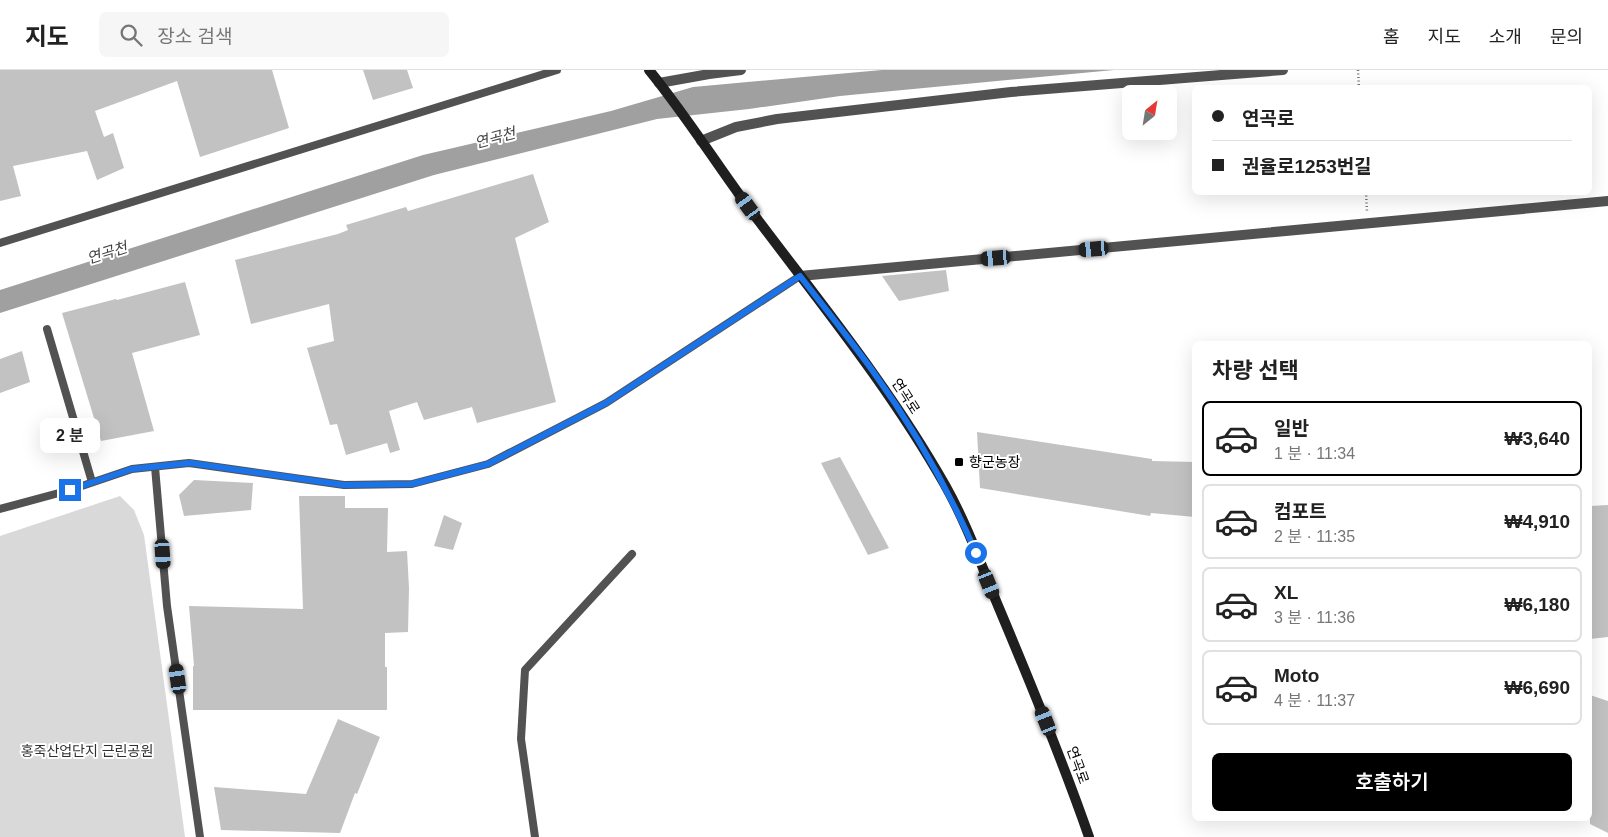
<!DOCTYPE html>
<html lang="ko">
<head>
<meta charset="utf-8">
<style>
	body { margin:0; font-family:Helvetica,"Noto Sans KR",sans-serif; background:#f6f6f6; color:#222; height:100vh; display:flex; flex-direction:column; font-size:19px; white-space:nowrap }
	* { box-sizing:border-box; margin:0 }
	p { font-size:16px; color:#767676 }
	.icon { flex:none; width:28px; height:28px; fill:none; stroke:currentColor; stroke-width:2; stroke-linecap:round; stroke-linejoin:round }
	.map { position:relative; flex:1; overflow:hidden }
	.panel { position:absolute; left:1192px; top:271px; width:400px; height:480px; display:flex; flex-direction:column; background:#fff; border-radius:8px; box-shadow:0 5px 20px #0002 }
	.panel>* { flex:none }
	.hud { position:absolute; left:1192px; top:15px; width:400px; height:110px; border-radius:8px; box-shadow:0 5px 20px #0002; display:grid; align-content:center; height:110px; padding:0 20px; background:#fff }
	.needle { width:32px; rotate:30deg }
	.buttons { position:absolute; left:1122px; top:15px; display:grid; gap:10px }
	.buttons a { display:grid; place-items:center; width:55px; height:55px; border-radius:8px; background:#fff; box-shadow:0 5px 20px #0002; font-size:25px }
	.end { position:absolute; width:22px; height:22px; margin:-11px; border:6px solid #1a73e8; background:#fff; box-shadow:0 0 0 2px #fff }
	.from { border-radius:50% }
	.bubble { position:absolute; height:35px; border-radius:8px; background:#fff; box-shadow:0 5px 20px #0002; font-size:16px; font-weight:600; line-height:35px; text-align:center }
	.car { position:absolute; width:15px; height:30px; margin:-15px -8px; border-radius:6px; box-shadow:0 0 4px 1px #0007; background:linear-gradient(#222 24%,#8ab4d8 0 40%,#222 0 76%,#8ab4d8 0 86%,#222 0) }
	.hud b { display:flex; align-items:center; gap:18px; height:48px; font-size:19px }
	.hud b+b { border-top:1px solid #e0e0e0 }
	.hud i { width:12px; height:12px; background:#222 }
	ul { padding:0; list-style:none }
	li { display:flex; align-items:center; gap:15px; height:75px; margin:0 10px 8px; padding:0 10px; border:2px solid #e0e0e0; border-radius:8px }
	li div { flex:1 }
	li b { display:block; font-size:19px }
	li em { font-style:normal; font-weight:600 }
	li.current { border-color:#000 }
	li>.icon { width:45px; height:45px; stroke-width:1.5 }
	h2 { padding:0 20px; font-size:22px; line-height:60px }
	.cta { display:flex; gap:10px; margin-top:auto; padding:10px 20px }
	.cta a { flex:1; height:58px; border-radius:8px; background:#000; color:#fff; font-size:20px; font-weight:600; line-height:58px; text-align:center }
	header { display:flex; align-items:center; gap:30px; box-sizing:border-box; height:70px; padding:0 25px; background:#fff; border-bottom:1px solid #e0e0e0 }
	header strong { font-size:24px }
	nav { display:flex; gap:28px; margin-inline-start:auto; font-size:18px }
	.search { width:350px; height:45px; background:#f6f6f6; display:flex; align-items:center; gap:12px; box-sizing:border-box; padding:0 18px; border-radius:8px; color:#767676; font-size:19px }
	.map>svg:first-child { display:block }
	.green { fill:#d9d9d9 }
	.water { fill:#a0a0a0 }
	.building { fill:#c2c2c2 }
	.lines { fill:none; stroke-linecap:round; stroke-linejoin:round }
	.path { stroke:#747474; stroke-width:2.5; stroke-dasharray:1 2.5; stroke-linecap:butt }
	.lane { stroke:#525252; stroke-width:8 }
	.street { stroke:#525252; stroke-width:10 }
	.secondary { stroke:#1f1f1f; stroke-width:10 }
	.route { stroke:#1a73e8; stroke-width:6 }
	.poi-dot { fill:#000; stroke:#fff; stroke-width:2 }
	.labels { text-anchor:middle; stroke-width:4; stroke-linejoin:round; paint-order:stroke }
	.street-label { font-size:14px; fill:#000; stroke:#fff }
	.poi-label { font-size:14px; fill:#000; stroke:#fff; text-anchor:start }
	.park-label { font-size:14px; fill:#303030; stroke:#fff }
	.water-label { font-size:15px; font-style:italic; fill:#414141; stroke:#fff }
</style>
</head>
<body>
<header>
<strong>지도</strong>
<div class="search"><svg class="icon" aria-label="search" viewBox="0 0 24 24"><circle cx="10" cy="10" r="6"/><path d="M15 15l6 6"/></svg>장소 검색</div>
<nav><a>홈</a><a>지도</a><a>소개</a><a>문의</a></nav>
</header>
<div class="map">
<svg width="1608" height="767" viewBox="0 0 1608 767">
	<rect width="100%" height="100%" fill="#fff"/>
	<polygon class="green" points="120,426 134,440 144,465 185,767 0,767 0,466"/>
	<polygon class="water" points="882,0 1114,0 840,26 749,39 657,49 434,105 0,243 0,220 423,85 611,41 693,17"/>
	<g class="building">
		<polygon points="0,0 272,0 289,58 200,87 177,11 95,41 104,67 113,63 124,98 97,110 87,81 13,96 21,126 0,131"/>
		<polygon points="363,0 407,0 413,18 373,30"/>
		<polygon points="533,104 549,152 515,168 556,332 477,353 472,337 424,350 417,332 389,341 400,380 390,383 387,373 346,385 337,354 330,355 307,278 334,271 329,234 251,254 235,190 338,164 348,160 346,155 406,137 408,141"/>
		<polygon points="946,200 949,221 899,231 882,206"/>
		<polygon points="185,212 200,265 132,283 154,361 101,371 62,243 116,229 117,230"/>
		<polygon points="22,281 30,312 0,323 0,289"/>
		<polygon points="977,362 1152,389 1152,391 1195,392 1195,447 1151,443 1150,446 980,418"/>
		<polygon points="840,387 889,478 868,485 821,393"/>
		<polygon points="194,410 253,413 251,440 184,446 179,425"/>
		<polygon points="299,426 345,426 345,438 388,438 387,482 407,481 409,518 408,562 385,563 385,597 387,597 387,640 193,640 193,596 194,596 189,536 303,539"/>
		<polygon points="1608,435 1608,567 1590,569 1590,436"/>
		<polygon points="444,445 462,453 453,480 434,476"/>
		<polygon points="1590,625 1608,631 1608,763 1590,754"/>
		<polygon points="338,649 380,667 357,724 355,723 340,763 221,760 214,717 306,724"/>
	</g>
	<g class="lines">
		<g class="path">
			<polyline points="1358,0 1359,18"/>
			<polyline points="1366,122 1367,142"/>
		</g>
		<g class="lane">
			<polyline points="0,173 557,0"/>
			<polyline points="47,259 92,412"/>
			<polyline points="155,397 167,536 200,767"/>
			<polyline points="0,439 70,420 132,399 189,393 344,415 412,414 488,394 606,333 800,206"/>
			<polyline points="535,767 521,669 525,600 632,484"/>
		</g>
		<g class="street">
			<polyline points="659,13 709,4 741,0"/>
			<polyline points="701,71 736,57 777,49 1011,22 1283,0"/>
			<polyline points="800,206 1608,131"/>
		</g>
		<path class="secondary" d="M649 0C685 44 715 92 749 138 817 229 889 316 945 415 967 454 982 497 999 538 1031 614 1062 689 1089 767"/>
	</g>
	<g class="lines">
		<path class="route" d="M70 420 132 399 190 393 344 415 412 414 488 394 606 333 800 206C824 237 849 268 872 300 913 357 948 418 976 483"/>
	</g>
	<rect class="poi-dot" x="954" y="387" width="10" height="10" rx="2.5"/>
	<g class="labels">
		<g class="street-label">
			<text transform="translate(906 326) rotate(57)" y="5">연곡로</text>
			<text transform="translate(1078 695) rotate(70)" y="5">연곡로</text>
		</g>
		<g class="poi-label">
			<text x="969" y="397">향군농장</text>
		</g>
		<g class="park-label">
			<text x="87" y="686">홍죽산업단지 근린공원</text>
		</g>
		<g class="water-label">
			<text transform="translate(495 68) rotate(-15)" y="5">연곡천</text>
			<text transform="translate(107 183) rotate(-17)" y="5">연곡천</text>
		</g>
	</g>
</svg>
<div class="buttons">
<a><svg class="needle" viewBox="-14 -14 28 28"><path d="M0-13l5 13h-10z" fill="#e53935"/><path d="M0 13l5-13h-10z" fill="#767676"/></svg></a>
</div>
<i class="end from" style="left:976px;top:483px"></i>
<i class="end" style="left:70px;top:420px"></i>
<div class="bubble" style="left:40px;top:348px;width:60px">2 분</div>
<i class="car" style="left:748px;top:136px;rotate:324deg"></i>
<i class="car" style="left:1094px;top:179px;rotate:265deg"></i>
<i class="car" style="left:996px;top:188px;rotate:265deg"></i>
<i class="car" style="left:163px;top:484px;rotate:176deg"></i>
<i class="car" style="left:989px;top:514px;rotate:158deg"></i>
<i class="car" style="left:178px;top:609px;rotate:352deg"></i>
<i class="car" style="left:1046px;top:651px;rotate:338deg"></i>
<div class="hud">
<b><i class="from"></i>연곡로</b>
<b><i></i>권율로1253번길</b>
</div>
<section class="panel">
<h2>차량 선택</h2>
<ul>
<li class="current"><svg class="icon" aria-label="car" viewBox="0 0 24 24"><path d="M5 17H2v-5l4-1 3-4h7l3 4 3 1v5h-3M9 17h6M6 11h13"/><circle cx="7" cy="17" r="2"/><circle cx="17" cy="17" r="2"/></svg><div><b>일반</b><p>1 분 · 11:34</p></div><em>₩3,640</em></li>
<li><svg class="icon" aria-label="car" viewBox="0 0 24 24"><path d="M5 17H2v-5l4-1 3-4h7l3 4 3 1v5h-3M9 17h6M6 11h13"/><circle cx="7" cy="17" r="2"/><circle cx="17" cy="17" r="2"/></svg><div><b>컴포트</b><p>2 분 · 11:35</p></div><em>₩4,910</em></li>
<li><svg class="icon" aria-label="car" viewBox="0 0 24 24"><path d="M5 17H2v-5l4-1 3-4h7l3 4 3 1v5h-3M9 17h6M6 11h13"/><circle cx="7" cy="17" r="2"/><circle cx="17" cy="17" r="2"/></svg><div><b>XL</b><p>3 분 · 11:36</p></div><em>₩6,180</em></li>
<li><svg class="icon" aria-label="car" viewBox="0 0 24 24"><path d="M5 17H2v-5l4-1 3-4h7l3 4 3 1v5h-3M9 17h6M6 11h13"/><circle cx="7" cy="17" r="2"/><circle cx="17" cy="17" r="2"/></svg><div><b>Moto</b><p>4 분 · 11:37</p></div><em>₩6,690</em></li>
</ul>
<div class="cta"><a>호출하기</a></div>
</section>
</div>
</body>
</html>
